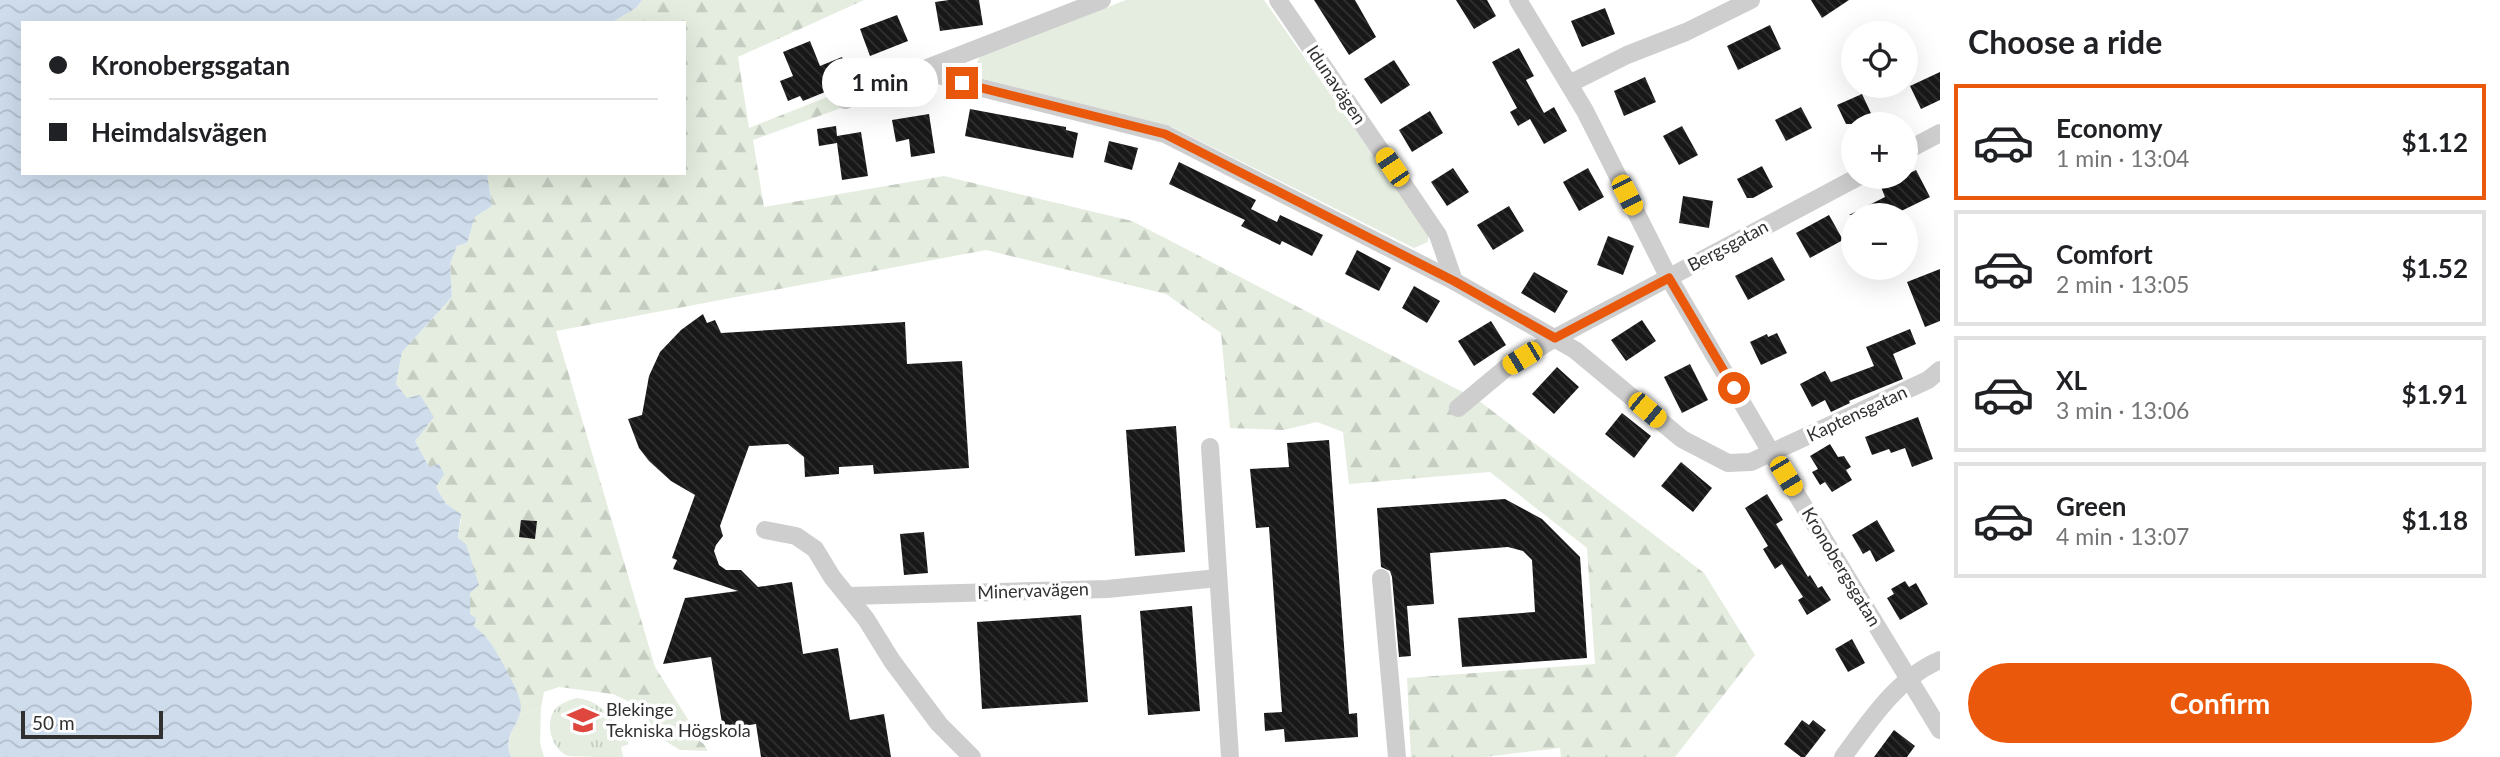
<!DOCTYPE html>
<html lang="en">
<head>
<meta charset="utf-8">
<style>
	body { margin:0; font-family:Lato,sans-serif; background:#f2f2f2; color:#202124; height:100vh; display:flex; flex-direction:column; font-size:26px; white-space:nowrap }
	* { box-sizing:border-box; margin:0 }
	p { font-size:23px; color:#757577 }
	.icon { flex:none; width:38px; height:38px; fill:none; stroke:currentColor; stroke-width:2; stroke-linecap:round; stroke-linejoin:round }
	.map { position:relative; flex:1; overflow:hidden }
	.sheet { display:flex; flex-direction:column; background:#fff; width:560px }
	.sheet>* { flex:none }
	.hud { position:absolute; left:21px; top:21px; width:665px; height:154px; border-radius:0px; box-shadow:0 7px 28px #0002; display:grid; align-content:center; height:154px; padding:0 28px; background:#fff }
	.fabs { position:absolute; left:1841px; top:21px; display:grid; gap:14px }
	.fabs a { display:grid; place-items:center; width:77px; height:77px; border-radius:50%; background:#fff; box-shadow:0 7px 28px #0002; font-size:35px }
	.scale { position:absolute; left:21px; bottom:18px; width:142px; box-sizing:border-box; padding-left:7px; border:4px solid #313131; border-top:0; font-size:19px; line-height:24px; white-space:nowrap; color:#313131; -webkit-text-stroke:5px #fff; paint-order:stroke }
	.end { position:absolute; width:32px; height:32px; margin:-16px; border:9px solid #ea580c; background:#fff; box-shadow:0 0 0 4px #fff }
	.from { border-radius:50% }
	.bubble { position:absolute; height:49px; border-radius:24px; background:#fff; box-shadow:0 7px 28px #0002; font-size:23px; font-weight:700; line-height:49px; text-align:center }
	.car { position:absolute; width:21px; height:42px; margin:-21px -10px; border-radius:9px; box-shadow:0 0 5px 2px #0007; background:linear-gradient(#f5c518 24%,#345 0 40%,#f5c518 0 76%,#345 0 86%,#f5c518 0) }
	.hud b { display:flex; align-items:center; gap:24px; height:66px; font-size:26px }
	.hud b+b { border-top:2px solid #e0e0e0 }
	.hud i { width:18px; height:18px; background:#202124 }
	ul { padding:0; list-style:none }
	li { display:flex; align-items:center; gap:21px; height:116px; margin:0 14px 10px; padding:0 14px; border:4px solid #e0e0e0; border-radius:0px }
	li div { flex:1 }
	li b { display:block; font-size:26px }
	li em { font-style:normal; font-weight:700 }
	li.active { border-color:#ea580c }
	li>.icon { width:63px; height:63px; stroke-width:1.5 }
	h2 { padding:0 28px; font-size:32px; line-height:84px }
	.primary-button { display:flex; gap:14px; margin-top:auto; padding:14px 28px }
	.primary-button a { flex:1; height:80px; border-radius:42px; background:#ea580c; color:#fff; font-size:28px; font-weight:700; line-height:80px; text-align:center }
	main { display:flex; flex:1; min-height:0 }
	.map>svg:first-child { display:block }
	.grass { fill:url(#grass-tufts) }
	.forest { fill:url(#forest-firs) }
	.park { fill:#e5ede0 }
	.water { fill:url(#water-waves) }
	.building { fill:url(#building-back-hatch) }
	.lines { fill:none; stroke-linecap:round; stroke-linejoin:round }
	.street { stroke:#cecece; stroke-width:18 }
	.route { stroke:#ea580c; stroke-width:9 }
	.labels { text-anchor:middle; stroke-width:7; stroke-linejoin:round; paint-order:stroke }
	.street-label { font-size:18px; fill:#313131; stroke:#fff }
	.poi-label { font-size:18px; fill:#313131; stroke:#fff; text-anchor:start }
</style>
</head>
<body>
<main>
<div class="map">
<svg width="1940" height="757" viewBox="0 0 1940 757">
	<defs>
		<pattern id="grass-tufts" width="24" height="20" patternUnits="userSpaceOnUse" patternTransform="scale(1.75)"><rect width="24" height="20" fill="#e5ede0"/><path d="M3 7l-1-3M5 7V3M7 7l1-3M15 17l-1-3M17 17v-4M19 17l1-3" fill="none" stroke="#c5ccc1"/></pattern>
		<pattern id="forest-firs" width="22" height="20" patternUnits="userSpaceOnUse" patternTransform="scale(1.75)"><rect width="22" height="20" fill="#e5ede0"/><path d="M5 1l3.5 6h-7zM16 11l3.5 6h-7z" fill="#c5ccc1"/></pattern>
		<pattern id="water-waves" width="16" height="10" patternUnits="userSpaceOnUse" patternTransform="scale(1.75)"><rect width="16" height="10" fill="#cedcec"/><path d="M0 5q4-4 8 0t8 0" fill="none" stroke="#b1bdcb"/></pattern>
		<pattern id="building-back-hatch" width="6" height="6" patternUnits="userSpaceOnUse" patternTransform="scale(1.75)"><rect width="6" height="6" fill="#181818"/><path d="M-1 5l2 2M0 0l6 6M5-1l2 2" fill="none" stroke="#313131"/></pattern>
	</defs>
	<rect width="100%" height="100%" fill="#fff"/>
	<path class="grass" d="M576 698C604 700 613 723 629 744L621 747 623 757C610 757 579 757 568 756 551 749 544 722 556 708 562 703 569 700 576 698Z"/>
	<polygon class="forest" points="642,0 864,0 738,57 749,128 835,94 841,108 753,140 764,207 944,176 1132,221 1478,400 1704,573 1755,655 1675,757 1561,757 1560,748 1485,757 1411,757 1407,678 1595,664 1587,548 1490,472 1349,484 1343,432 1317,422 1284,430 1230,428 1221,333 1166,294 986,250 556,331 655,667 708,751 680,750 664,740 636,705 613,694 559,687 544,692 541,708 519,716 521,707 488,639 474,626 470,614 470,593 458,538 461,520 446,504 436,487 429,467 415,441 407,398 396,384 402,352 452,297 450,264 457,246 467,243 475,217 492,206 487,173 684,173 684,23 611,23 636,8"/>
	<g class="park">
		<polygon points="1126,0 1264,0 1428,233 1428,242 1414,248 1172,127 980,78 975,67 980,56"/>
		<path d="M541 708 540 743 544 757H511C505 741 512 731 519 716Z"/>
	</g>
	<path class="water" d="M0 0H642L636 8 611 23H23V173H487L492 206 475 217 467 243 457 246 450 264 452 297 402 352 396 384 407 398 420 395 434 417 415 441 429 467 439 464 444 474 436 487 446 504 461 514 458 538 466 544 479 585 470 593V614L476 618 474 626C478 630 483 633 486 637 495 647 521 694 521 706 520 727 502 733 511 757H0Z"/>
	<g class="building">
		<polygon points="949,0 979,0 983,25 940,31 935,2"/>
		<polygon points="1314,0 1355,0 1376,37 1349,55"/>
		<polygon points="1456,0 1487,0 1496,16 1474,29"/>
		<polygon points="1811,0 1849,0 1822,18"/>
		<polygon points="1605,8 1615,34 1582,47 1571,21"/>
		<polygon points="897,15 908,41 870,56 860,29"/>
		<polygon points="1770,25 1781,49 1738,70 1727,46"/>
		<polygon points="810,41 820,66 842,57 850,77 828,86 830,90 803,101 800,96 788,101 780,81 793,76 783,52"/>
		<polygon points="1519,48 1534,76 1526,80 1544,113 1554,107 1567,131 1544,144 1530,119 1518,126 1510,112 1517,108 1492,62"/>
		<polygon points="1394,60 1410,85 1381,104 1364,79"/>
		<polygon points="1940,72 1940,100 1921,109 1910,86"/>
		<polygon points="1645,77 1656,102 1624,116 1614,91"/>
		<polygon points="1862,94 1876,124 1846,124 1837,105"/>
		<polygon points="1801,107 1812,128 1786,141 1775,120"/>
		<polygon points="970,109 1066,127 1066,130 1078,133 1073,158 965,136"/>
		<polygon points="1430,111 1443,133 1412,152 1399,130"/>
		<polygon points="929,114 935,153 911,157 909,139 896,142 892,120"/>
		<polygon points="836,126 837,136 861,132 868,176 842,180 837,143 819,146 817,129"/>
		<polygon points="1682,126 1698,155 1679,165 1663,136"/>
		<polygon points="1109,141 1138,148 1132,170 1104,162"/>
		<polygon points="1179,162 1256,200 1251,209 1277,222 1280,215 1323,235 1312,256 1282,241 1280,245 1241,226 1245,220 1169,184"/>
		<polygon points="1762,166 1773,187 1753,198 1747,198 1737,179"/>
		<polygon points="1453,168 1469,192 1447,206 1431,182"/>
		<polygon points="1588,168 1604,197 1579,211 1563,182"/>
		<polygon points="1916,170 1930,197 1893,215 1849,215 1885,197 1881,187"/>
		<polygon points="1683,196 1713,201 1709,228 1679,223"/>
		<polygon points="1509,206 1524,231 1493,250 1477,225"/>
		<polygon points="1829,215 1843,240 1810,258 1796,233"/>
		<polygon points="1608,236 1634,246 1623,275 1597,265"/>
		<polygon points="1357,250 1391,268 1379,291 1345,274"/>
		<polygon points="1772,257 1785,280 1748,300 1735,276"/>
		<polygon points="1940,269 1940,321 1925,327 1907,282"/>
		<polygon points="1534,272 1568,291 1555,313 1521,293"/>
		<polygon points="1414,286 1440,301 1427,323 1402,308"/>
		<polygon points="703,314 707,323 715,320 721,333 905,322 907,364 962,361 969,468 874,474 873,465 839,467 839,474 805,477 804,457 788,444 749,446 720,526 723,536 716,545 714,551 719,565 726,570 741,570 758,587 792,582 803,654 838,648 850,720 884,714 891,757 761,757 756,724 723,729 711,657 663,664 685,598 738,591 673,569 677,560 672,558 695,495 671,481 649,461 639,448 628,419 642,415 649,376 660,352 681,330"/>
		<polygon points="1642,320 1656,341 1626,361 1611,340"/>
		<polygon points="1491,321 1506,345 1474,366 1458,341"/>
		<polygon points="1910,329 1916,344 1893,354 1903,379 1849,401 1850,403 1831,412 1825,400 1812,407 1800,384 1825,371 1831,382 1874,366 1866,347"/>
		<polygon points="1777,333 1787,353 1761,365 1750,342 1767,334 1768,337"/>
		<polygon points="1690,364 1708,400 1682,413 1664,377"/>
		<polygon points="1557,367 1579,387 1554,414 1532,394"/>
		<polygon points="1622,413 1651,436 1634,458 1605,434"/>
		<polygon points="1918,417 1933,459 1912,467 1905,448 1891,453 1889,449 1872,455 1865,437"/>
		<polygon points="1176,426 1185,552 1135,556 1126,430"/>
		<polygon points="1329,440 1349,714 1357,713 1358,737 1285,742 1284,729 1265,731 1264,713 1282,712 1269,527 1256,528 1250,469 1289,467 1287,443"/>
		<polygon points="1830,444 1838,457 1844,456 1851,467 1846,470 1852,480 1832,492 1825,482 1820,485 1812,472 1818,469 1810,456"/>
		<polygon points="1681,462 1712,488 1693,512 1661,486"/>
		<polygon points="1767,494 1783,520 1776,524 1808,577 1810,575 1818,588 1822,586 1831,600 1807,615 1798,600 1803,597 1782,564 1775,569 1763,549 1768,546 1745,508"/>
		<polygon points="1505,499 1542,519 1580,557 1587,658 1462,667 1458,618 1535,612 1532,560 1523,551 1508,547 1430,553 1434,604 1407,606 1411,656 1399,657 1392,577 1390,571 1381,567 1377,508"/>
		<polygon points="521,520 537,521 535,539 519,537"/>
		<polygon points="1877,520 1895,551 1876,562 1870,550 1863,554 1852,535"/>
		<polygon points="924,532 928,573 904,575 900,534"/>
		<polygon points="1905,581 1909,587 1916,583 1928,604 1900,620 1887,598 1894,594 1891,589"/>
		<polygon points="1192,606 1200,711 1148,715 1140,611"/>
		<polygon points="1081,615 1088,702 982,709 977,622"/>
		<polygon points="1852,639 1865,663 1848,672 1835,649"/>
		<polygon points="1802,720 1809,725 1813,720 1826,730 1805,757 1801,757 1784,744"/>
		<polygon points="1894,730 1915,746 1907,757 1874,757"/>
	</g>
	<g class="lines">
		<g class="street">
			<polyline points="1278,0 1438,235 1454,281 1575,350 1682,439 1728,463 1751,462 1928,380 1940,370"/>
			<polyline points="1518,0 1585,111 1669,278 1772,454 1940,730"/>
			<polyline points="926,70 962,83 1165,134 1454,281"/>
			<polyline points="1569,84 1627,55 1686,32 1751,0"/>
			<polyline points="845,100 1102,0"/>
			<polyline points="1906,151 1940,133"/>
			<polyline points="1458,408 1506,368 1555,338 1858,177"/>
			<polyline points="1210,447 1230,757"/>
			<polyline points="765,530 796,536 815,549 832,577 866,619 892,661 939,724 972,757"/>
			<polyline points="1381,578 1397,757"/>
			<polyline points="848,596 1107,589 1218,578"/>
			<path d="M1843 757C1869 722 1897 678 1940 660"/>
		</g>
	</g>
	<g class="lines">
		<polyline class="route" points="962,83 1165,134 1454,281 1555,338 1669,278 1734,388"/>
	</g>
	<defs>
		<symbol id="university-bare" viewBox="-9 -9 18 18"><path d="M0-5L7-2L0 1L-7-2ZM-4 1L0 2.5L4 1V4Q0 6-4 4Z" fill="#de463e" stroke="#fff" stroke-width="2.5" paint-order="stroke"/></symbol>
	</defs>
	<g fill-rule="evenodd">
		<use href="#university-bare" x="561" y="698" width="44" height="44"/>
	</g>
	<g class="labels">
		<g class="street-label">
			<text transform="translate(1336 85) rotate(56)" y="6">Idunavägen</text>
			<text transform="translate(1728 246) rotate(-28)" y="6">Bergsgatan</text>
			<text transform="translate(1857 414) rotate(-25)" y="6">Kaptensgatan</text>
			<text transform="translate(1841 567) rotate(59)" y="6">Kronobergsgatan</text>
			<text transform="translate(1033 591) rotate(-2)" y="6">Minervavägen</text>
		</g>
		<g class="poi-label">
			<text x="606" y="716">Blekinge<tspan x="606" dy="21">Tekniska Högskola</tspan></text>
		</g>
	</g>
</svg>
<div class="fabs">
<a><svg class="icon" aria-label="locate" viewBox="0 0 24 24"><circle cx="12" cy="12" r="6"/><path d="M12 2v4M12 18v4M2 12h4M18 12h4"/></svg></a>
<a>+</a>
<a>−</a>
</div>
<div class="scale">50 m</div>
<i class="end from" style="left:1734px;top:388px"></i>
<i class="end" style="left:962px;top:83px"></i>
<div class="bubble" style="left:822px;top:58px;width:116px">1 min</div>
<i class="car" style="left:1392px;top:167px;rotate:326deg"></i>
<i class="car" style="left:1627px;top:195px;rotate:153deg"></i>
<i class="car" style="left:1522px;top:358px;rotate:239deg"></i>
<i class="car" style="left:1647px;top:410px;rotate:130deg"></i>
<i class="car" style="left:1786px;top:476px;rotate:149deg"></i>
<div class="hud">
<b><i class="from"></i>Kronobergsgatan</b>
<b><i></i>Heimdalsvägen</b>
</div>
</div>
<section class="sheet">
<h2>Choose a ride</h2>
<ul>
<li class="active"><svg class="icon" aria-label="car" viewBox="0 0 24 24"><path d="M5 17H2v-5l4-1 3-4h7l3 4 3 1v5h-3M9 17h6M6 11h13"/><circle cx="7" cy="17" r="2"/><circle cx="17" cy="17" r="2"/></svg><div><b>Economy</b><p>1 min · 13:04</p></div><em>$1.12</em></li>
<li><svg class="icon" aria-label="car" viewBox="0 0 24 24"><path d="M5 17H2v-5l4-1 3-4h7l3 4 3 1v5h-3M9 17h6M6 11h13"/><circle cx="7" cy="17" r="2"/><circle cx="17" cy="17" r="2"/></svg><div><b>Comfort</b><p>2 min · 13:05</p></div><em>$1.52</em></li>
<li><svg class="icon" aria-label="car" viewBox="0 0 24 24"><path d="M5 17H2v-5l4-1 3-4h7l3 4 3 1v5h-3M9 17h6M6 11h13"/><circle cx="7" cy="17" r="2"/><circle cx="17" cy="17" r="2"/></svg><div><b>XL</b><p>3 min · 13:06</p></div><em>$1.91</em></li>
<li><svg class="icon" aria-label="car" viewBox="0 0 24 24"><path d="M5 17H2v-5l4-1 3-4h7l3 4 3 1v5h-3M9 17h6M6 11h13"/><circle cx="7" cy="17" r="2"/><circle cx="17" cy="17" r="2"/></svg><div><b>Green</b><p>4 min · 13:07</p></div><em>$1.18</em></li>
</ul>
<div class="primary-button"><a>Confirm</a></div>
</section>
</main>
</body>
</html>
